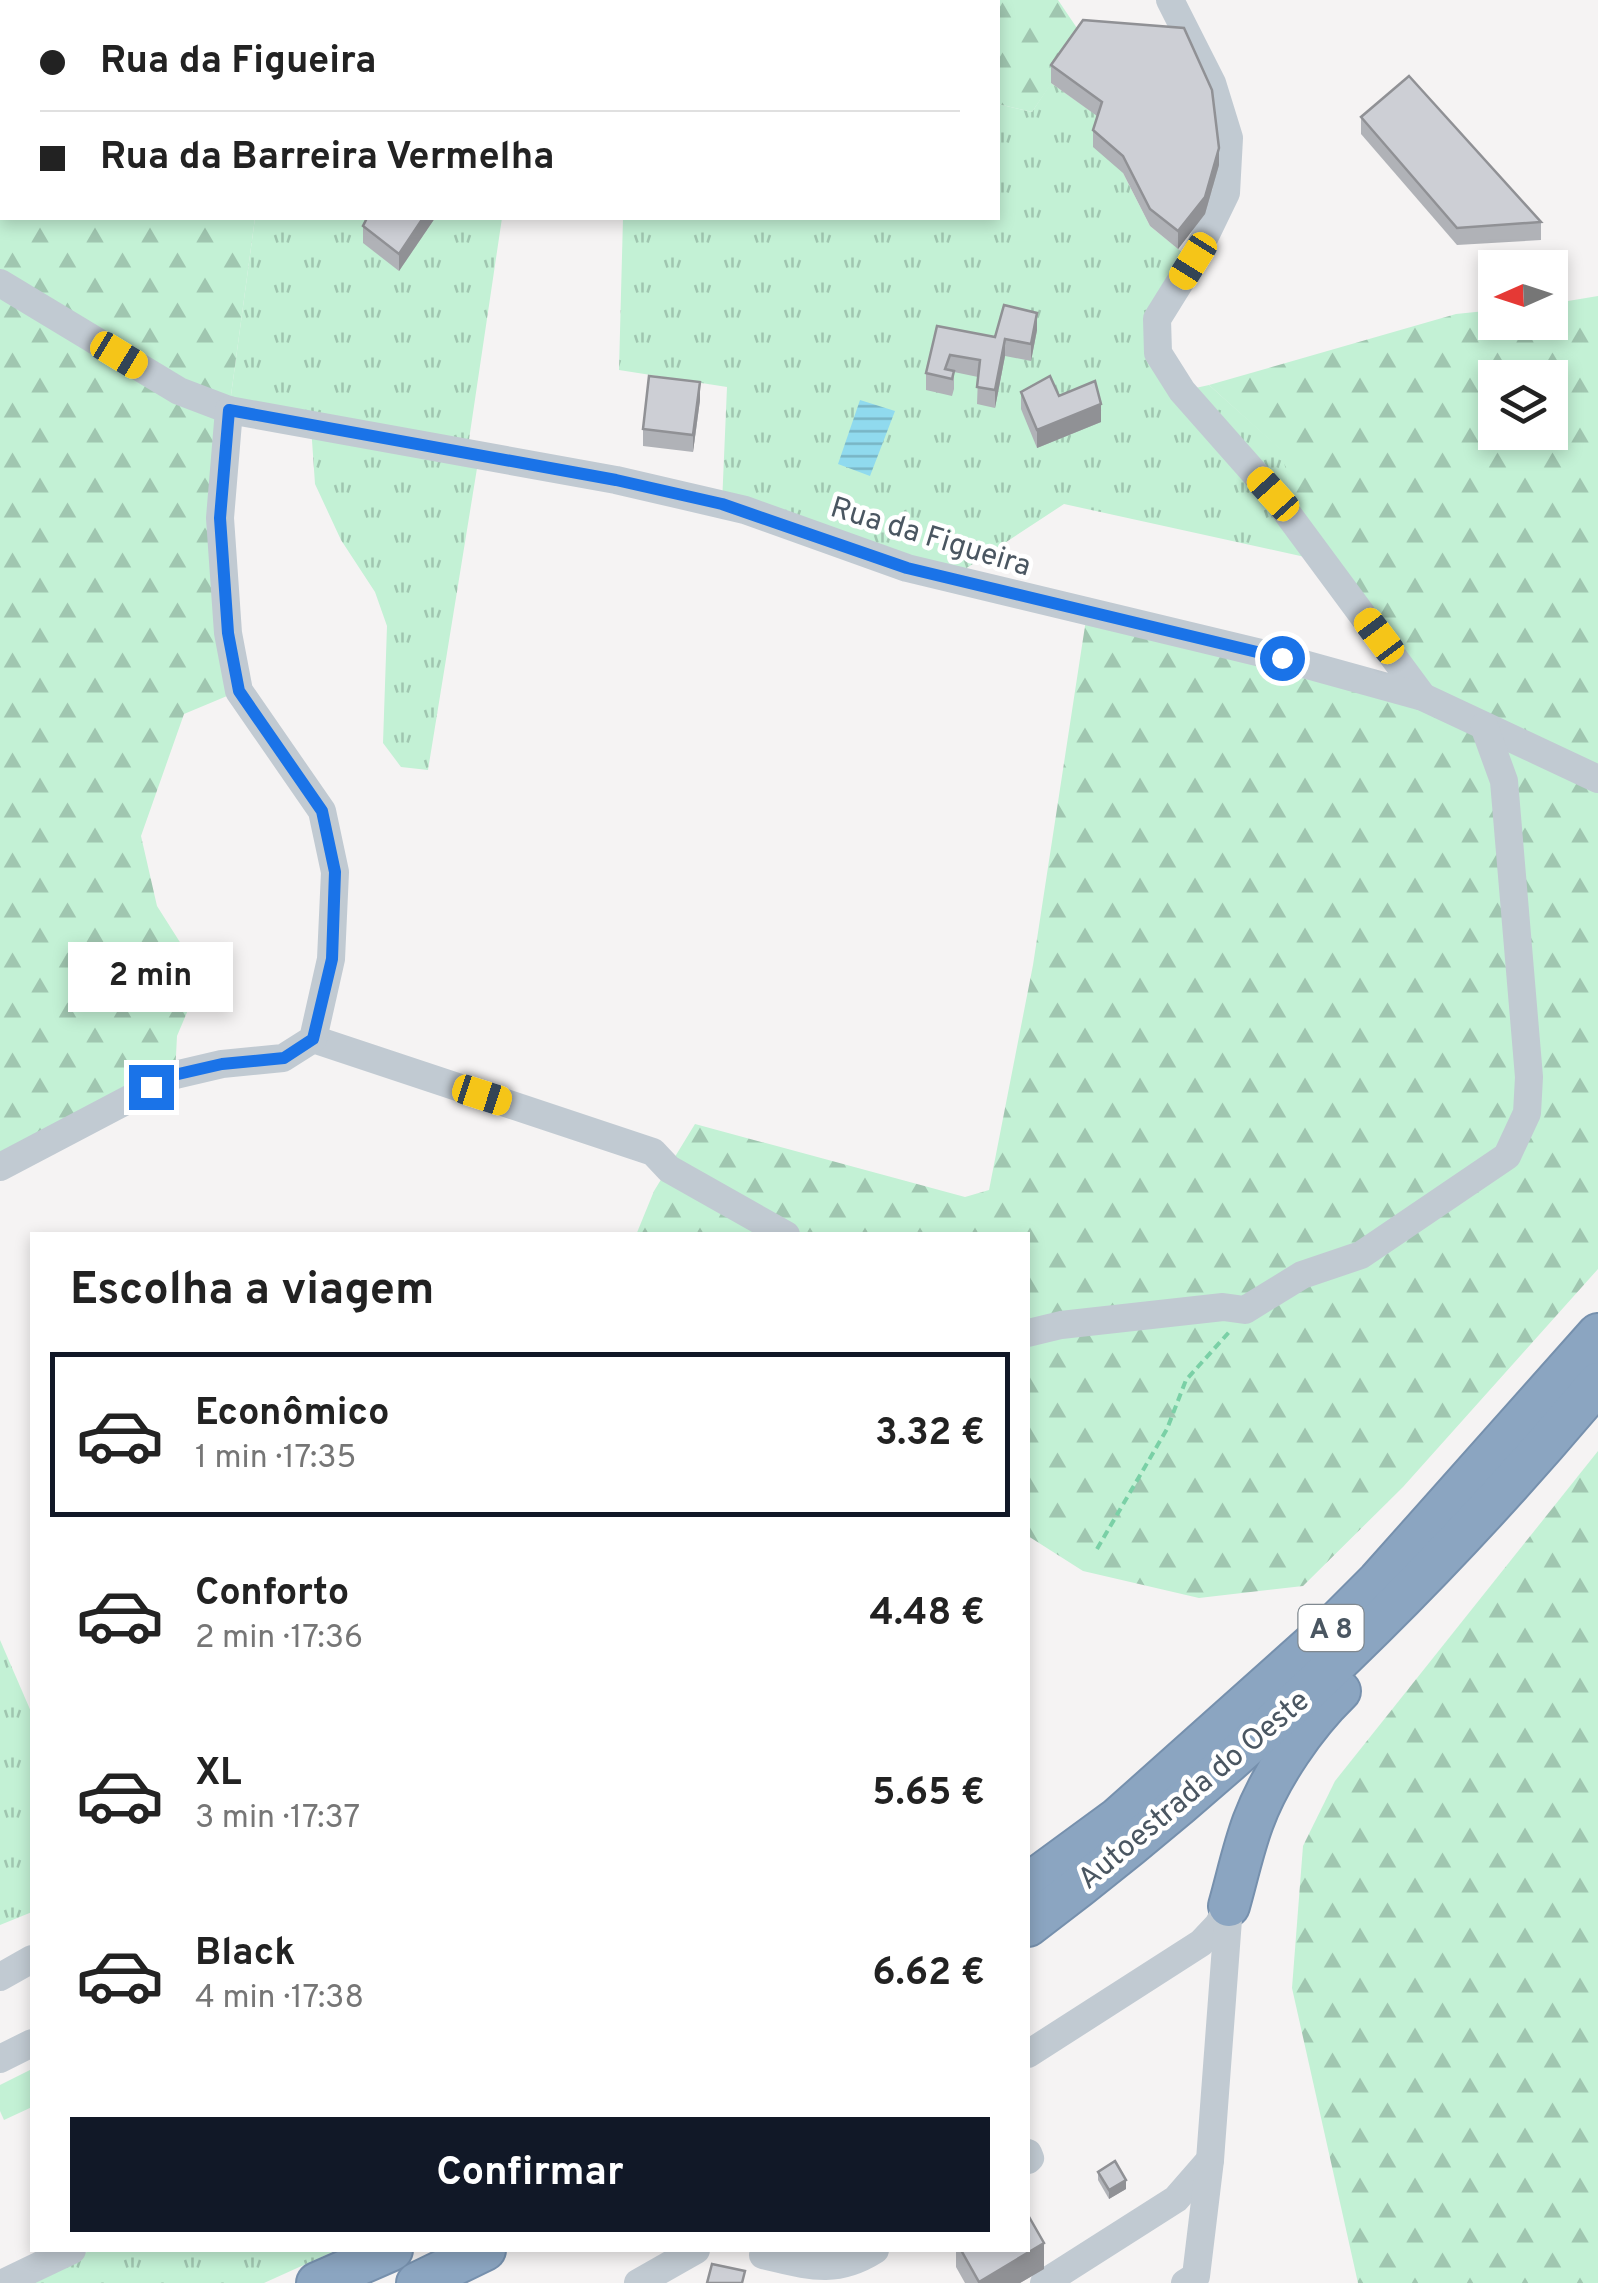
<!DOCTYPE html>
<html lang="pt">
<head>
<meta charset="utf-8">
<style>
	body { margin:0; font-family:Overpass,sans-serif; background:#f6f6f6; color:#222; height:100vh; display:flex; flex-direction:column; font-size:38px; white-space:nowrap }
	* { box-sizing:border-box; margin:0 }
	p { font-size:32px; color:#767676 }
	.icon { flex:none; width:55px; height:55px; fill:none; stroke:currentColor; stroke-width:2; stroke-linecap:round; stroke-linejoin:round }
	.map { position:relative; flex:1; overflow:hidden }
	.sheet { position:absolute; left:30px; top:1232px; width:1000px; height:1020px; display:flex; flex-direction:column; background:#fff; border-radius:0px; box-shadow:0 5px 15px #0003 }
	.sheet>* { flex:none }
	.guide { position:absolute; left:0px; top:0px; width:1000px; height:220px; box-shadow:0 5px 15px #0003; display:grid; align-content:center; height:220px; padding:0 40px; background:#fff }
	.needle { width:65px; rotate:267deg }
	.buttons { position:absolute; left:1478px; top:250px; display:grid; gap:20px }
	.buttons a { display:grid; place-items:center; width:90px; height:90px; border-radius:0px; background:#fff; box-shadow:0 5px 15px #0003; font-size:50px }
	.end { position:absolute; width:45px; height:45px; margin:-22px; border:12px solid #1a73e8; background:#fff; box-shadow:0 0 0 5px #fff }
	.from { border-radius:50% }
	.bubble { position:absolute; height:70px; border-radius:0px; background:#fff; box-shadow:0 5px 15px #0003; font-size:32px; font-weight:700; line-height:70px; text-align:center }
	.car { position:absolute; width:30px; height:60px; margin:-30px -15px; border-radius:12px; box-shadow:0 0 8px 2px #0007; background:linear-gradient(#f5c518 24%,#345 0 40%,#f5c518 0 76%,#345 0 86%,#f5c518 0) }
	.guide b { display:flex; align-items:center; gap:35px; height:95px; font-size:38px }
	.guide b+b { border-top:2px solid #e0e0e0 }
	.guide i { width:25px; height:25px; background:#222 }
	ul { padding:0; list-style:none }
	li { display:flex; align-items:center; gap:30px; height:165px; margin:0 20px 15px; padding:0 20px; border:5px solid transparent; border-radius:0px }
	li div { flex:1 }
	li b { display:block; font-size:38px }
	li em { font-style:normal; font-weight:700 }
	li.selected { border-color:#111827 }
	li>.icon { width:90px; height:90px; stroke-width:1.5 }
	h2 { padding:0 40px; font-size:45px; line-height:120px }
	.button { display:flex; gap:20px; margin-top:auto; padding:20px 40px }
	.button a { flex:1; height:115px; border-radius:0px; background:#111827; color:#fff; font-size:40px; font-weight:700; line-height:115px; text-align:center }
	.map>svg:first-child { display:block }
	.grass { fill:url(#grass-tufts) }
	.forest { fill:url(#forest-firs); fill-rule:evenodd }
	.park { fill:#c3f1d5 }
	.water { fill:url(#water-rules) }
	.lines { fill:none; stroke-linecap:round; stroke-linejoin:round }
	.highway-casing { stroke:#7690ad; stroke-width:44 }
	.path { stroke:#7ad0a6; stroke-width:4; stroke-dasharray:8 5; stroke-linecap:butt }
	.minor { stroke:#c1cad2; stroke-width:28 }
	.highway { stroke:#8ba5c1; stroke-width:40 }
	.wall { fill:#b0b2b7 }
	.shaded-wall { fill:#909195 }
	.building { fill:#cdcfd5; stroke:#909195; stroke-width:2.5 }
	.route { stroke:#1a73e8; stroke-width:12 }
	.labels { text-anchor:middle; stroke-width:9; stroke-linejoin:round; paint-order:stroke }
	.shield { fill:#fff; stroke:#808990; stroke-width:2.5 }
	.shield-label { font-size:28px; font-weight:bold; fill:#4a5661 }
	.street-label { font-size:30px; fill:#4a5661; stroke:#fff }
</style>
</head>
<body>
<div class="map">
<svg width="1598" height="2283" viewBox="0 0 1598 2283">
	<defs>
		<pattern id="grass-tufts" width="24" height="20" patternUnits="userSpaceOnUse" patternTransform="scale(2.5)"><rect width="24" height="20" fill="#c3f1d5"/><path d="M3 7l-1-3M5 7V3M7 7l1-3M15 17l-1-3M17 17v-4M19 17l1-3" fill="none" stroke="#a0c6b0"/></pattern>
		<pattern id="forest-firs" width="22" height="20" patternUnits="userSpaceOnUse" patternTransform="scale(2.5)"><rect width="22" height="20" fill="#c3f1d5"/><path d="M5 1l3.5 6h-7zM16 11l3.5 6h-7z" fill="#a0c6b0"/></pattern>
		<pattern id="water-rules" width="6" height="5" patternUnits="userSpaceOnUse" patternTransform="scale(2.5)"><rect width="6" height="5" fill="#90daee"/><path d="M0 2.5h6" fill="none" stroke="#78b4c4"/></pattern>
	</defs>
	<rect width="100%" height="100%" fill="#f5f3f3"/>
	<g class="grass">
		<polygon points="1051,83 1102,119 1123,173 1150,226 1193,261 1157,319 1182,391 1209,385 1283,451 1291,498 1323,561 1064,504 950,579 722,504 727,387 619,370 623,218 998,218 998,104 1032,112"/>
		<polygon points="255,218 502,218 467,453 479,456 428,770 401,767 383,743 387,626 375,592 341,540 315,484 311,426 229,410"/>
		<polygon points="0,1640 32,1714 32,1912 0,1925"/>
		<polygon points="91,2250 337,2250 264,2283 22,2283"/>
	</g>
	<g class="forest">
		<polygon points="0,0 565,0 2,2 2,218 255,218 229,410 239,691 184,714 141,836 157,906 202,977 177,1036 175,1075 0,1167"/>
		<polygon points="785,0 1058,0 1083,37 1032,112 998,104 998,2"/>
		<path d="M1598 296V1269L1403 1487 1303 1586 1199 1598 1083 1571 1028 1536V1235H636L654 1191 695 1124 965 1197 989 1190 1033 965 1087 613 1421 696 1291 498 1282 451 1209 385 1456 314 1495 310V322H1550V304ZM1495 378H1550V432H1495Z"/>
		<polygon points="1598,1451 1598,2283 1358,2283 1292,1988 1303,1846 1335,1781"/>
	</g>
	<polygon class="park" points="32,2069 32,2107 4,2120 0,2111 0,2085"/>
	<polygon class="water" points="860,400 895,411 870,476 838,464"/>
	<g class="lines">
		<defs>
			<g id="highway">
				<polyline points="1028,1884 1118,1818 1333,1626 1378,1581 1598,1334"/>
				<path d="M1229 1906C1237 1878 1243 1849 1253 1822 1270 1776 1305 1725 1340 1691"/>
				<path d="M1028 1926C1239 1767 1428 1586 1598 1383"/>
				<polyline points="317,2283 392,2250"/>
				<polyline points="417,2283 485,2250"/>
			</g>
		</defs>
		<use href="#highway" class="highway-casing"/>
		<polyline class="path" points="1097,1549 1167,1429 1186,1380 1231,1330"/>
		<g class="minor">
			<polyline points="1170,0 1212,83 1229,138 1226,193 1193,261 1157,319 1158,353 1182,391 1273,494 1423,697"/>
			<polyline points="0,283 179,391 229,410 616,480 745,510 907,568 1282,658 1423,697 1598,779"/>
			<polyline points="313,1039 653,1152 669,1169 786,1235"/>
			<polyline points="0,1167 175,1075 222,1064 283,1058 313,1039 331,959 335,872 322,811 239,691 228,633 220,518 229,410"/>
			<polyline points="1028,1333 1061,1325 1223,1307 1245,1310 1302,1275 1361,1255 1507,1156 1527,1113 1529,1077 1504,781 1484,726"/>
			<polyline points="0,1977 32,1959"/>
			<polyline points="1028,2054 1201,1943 1218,1925 1228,1907"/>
			<polyline points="0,2059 32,2043"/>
			<polyline points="1028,2153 1030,2158 1028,2160"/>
			<path d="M763 2255C807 2265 834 2276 875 2250"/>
			<polyline points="3,2283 72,2250"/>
			<polyline points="638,2283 696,2250"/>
			<polyline points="1044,2283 1176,2199 1210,2160"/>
			<polyline points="1185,2283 1196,2276 1210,2160 1229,1906"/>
		</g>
		<use href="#highway" class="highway"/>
	</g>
	<g class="wall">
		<polygon points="1051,65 1219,165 1205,214 1178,249 1150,226 1123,173 1093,147 1093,130 1097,116 1051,83"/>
		<polygon points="1361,117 1541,222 1541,240 1457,245 1361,134"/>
		<polygon points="435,218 399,271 363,243 363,226"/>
		<polygon points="937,326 995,337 1037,330 1031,361 1005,356 995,408 977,404 978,377 954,372 954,389 952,396 926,390 926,373"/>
		<polygon points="1021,392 1059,396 1101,422 1037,448 1021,409"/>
		<polygon points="700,400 693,452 643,446 643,429"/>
		<polygon points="1098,2172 1126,2189 1109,2199 1098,2180"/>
		<polygon points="956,2250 1028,2250 1044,2269 1020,2283 965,2283 956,2267"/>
	</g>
	<g class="shaded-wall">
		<polygon points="1219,148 1219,165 1205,214 1178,249 1178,231"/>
		<polygon points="423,218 435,218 399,271 399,254"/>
		<polygon points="1037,313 1037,330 1031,361 1031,344"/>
		<polygon points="1005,339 1005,356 995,408 995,390"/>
		<polygon points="700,382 700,400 693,452 693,435"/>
		<polygon points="1101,404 1101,422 1037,448 1037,430"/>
		<polygon points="1126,2180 1126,2189 1109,2199 1109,2190"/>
		<polygon points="1044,2243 1044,2269 1020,2283 979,2283"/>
	</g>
	<g class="building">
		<polygon points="1083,20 1184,28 1212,90 1219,148 1205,197 1178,231 1150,209 1123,156 1093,130 1102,102 1051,65"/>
		<polygon points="1409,76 1541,222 1457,228 1361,117"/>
		<polygon points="367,218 423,218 399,254 363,226"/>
		<polygon points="1004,305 1037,313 1031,344 1005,339 995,390 977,387 980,360 950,355 945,369 954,371 952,379 926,373 937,326 995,337"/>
		<polygon points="649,376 700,382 693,435 643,429"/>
		<polygon points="1050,376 1059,396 1095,381 1101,404 1037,430 1021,392"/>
		<polygon points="1115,2161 1126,2180 1109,2190 1098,2172"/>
		<polygon points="1028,2215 1044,2243 979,2282 961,2250 1028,2250"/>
		<polygon points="712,2264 745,2271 742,2283 707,2283"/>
	</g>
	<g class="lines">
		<polyline class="route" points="151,1087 174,1075 222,1064 284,1058 313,1039 332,959 335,872 322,811 239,691 228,633 220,518 229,410 616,480 722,504 907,568 1282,658"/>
	</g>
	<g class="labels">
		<rect class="shield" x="1298.5" y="1605" width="65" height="46" rx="8"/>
		<g class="shield-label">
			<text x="1331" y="1638">A 8</text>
		</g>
		<g class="street-label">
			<text transform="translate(931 536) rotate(17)" y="10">Rua da Figueira</text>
			<text transform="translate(1193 1789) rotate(-40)" y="10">Autoestrada do Oeste</text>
		</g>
	</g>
</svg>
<div class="buttons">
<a><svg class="needle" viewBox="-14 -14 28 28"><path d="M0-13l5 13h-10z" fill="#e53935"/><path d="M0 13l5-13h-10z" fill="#767676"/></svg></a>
<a><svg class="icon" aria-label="layers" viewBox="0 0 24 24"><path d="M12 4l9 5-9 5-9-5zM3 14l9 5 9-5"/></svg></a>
</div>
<i class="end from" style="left:1282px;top:658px"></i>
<i class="end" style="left:151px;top:1087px"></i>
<div class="bubble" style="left:68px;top:942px;width:165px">2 min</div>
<i class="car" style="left:1193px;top:261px;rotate:212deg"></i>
<i class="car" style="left:119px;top:355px;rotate:121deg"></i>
<i class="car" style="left:1273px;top:494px;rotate:318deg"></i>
<i class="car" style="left:1379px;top:636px;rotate:323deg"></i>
<i class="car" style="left:482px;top:1095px;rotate:108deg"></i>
<div class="guide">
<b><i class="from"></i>Rua da Figueira</b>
<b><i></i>Rua da Barreira Vermelha</b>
</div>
<section class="sheet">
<h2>Escolha a viagem</h2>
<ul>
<li class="selected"><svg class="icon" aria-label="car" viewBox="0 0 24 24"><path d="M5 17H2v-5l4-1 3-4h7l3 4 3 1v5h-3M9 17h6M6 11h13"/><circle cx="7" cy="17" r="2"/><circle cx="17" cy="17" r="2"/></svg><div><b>Econômico</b><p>1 min · 17:35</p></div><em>3.32 €</em></li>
<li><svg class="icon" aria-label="car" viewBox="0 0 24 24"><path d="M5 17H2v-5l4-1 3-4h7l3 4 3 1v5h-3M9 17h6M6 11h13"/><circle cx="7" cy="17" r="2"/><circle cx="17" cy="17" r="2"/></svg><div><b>Conforto</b><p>2 min · 17:36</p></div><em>4.48 €</em></li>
<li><svg class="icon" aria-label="car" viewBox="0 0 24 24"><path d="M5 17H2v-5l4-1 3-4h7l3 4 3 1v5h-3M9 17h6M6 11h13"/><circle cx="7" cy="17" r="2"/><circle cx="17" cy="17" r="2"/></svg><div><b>XL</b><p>3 min · 17:37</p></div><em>5.65 €</em></li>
<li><svg class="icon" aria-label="car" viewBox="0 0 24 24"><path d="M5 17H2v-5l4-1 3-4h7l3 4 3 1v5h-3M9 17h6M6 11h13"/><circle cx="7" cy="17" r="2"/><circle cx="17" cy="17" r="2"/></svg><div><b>Black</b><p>4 min · 17:38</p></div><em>6.62 €</em></li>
</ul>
<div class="button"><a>Confirmar</a></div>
</section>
</div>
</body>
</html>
